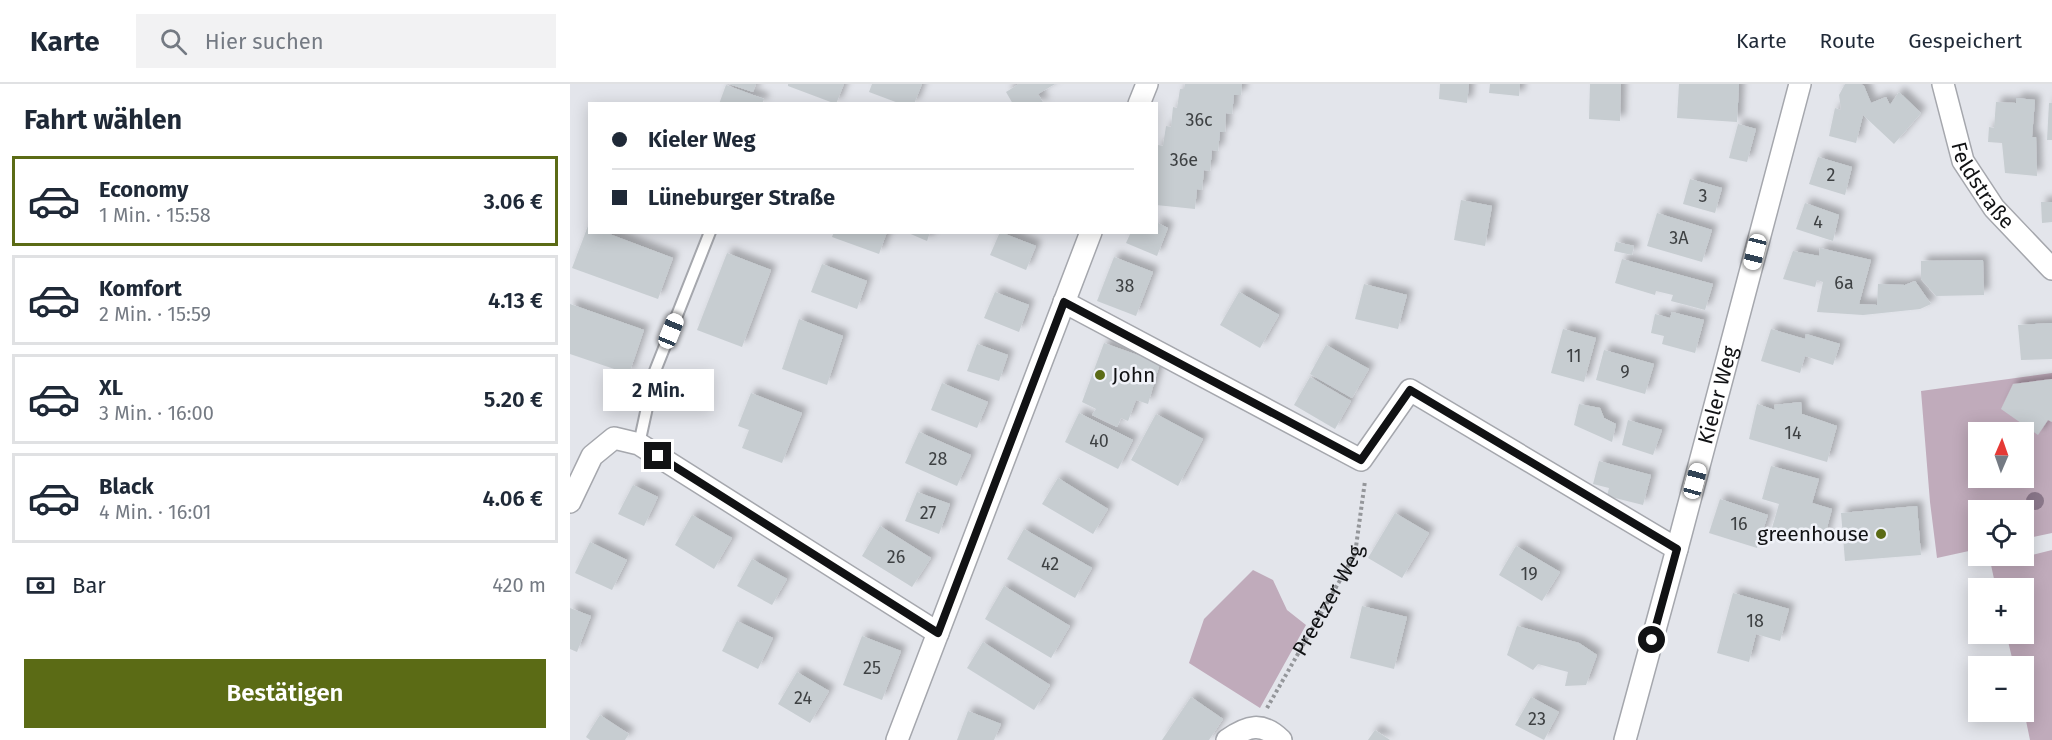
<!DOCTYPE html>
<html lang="de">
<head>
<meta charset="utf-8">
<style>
	body { margin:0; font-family:"Fira Sans",sans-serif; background:#f2f2f3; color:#1f2937; height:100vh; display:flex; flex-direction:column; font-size:22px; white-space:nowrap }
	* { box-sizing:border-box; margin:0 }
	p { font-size:20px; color:#747a83 }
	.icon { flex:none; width:33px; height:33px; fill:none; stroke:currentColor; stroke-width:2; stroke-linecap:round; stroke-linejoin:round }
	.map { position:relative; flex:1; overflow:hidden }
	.side { display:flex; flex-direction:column; background:#fff; width:570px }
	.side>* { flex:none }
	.hud { position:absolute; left:18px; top:18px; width:570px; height:132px; border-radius:0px; box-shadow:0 3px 15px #0003; display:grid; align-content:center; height:132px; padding:0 24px; background:#fff }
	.needle { width:39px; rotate:2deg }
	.tools { position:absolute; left:1398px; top:338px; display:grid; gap:12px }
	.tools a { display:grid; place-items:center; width:66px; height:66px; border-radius:0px; background:#fff; box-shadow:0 3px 15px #0003; font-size:30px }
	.end { position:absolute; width:27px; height:27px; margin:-14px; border:8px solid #111214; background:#fff; box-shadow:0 0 0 3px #fff }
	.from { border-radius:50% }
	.bubble { position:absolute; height:42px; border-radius:0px; background:#fff; box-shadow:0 3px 15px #0003; font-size:20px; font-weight:600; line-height:42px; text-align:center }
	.car { position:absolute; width:18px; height:36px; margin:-18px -9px; border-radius:8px; box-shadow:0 0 4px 2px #0007; background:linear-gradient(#fff 24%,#345 0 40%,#fff 0 76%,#345 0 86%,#fff 0) }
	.hud b { display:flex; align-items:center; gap:21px; height:57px; font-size:22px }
	.hud b+b { border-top:2px solid #e0e1e3 }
	.hud i { width:15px; height:15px; background:#1f2937 }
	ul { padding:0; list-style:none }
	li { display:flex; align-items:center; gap:18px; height:90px; margin:0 12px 9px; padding:0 12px; border:3px solid #e0e1e3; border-radius:0px }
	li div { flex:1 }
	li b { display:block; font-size:22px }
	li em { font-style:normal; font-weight:600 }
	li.on { border-color:#5b6b15 }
	li>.icon { width:54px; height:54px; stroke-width:1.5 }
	h2 { padding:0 24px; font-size:27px; line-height:72px }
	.pay { display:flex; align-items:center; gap:15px; height:66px; padding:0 24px; font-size:22px }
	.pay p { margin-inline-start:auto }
	.action { display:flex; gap:12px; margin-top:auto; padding:12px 24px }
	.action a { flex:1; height:69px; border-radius:0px; background:#5b6b15; color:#fff; font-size:24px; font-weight:600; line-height:69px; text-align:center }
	header { display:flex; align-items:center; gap:36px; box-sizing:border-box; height:84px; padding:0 30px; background:#fff; border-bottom:2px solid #e0e1e3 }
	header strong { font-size:28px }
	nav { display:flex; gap:33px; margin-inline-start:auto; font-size:21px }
	.search { width:420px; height:54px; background:#f2f2f3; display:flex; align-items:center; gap:15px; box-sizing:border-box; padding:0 21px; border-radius:0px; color:#747a83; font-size:22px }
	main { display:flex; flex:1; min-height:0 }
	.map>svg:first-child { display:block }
	.green { fill:#c0abbb; fill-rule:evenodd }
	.building { fill:#c7cdd1; filter:url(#shadow) }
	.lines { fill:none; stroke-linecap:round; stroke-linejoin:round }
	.service-casing { stroke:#a5a7ad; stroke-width:14 }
	.minor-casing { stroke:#a5a7ad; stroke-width:24 }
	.path { stroke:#94969a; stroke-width:4; stroke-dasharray:3 3; stroke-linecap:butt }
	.service { stroke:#fff; stroke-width:10 }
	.minor { stroke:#fff; stroke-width:21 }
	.tree { fill:#8b788b }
	.route { stroke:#111214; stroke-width:8 }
	.poi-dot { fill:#5b6b15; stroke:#f0f2f8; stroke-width:2 }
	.labels { text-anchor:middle; stroke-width:5; stroke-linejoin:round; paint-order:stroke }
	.number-label { font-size:18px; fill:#3e4143 }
	.street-label { font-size:21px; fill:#111214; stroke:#f0f2f8 }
	.poi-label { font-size:21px; fill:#111214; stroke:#f0f2f8; text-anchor:start }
</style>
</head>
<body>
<header>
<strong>Karte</strong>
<div class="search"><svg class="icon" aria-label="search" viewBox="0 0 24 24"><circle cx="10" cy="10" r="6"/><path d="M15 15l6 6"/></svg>Hier suchen</div>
<nav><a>Karte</a><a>Route</a><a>Gespeichert</a></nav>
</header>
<main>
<section class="side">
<h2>Fahrt wählen</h2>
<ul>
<li class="on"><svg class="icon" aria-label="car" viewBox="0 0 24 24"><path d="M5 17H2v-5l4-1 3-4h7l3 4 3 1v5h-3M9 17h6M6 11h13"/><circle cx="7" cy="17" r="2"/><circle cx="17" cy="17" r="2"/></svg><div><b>Economy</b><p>1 Min. · 15:58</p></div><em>3.06 €</em></li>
<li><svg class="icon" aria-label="car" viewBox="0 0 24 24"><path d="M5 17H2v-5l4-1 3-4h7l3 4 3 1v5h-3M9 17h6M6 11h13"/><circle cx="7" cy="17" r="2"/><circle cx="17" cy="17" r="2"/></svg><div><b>Komfort</b><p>2 Min. · 15:59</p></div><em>4.13 €</em></li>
<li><svg class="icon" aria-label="car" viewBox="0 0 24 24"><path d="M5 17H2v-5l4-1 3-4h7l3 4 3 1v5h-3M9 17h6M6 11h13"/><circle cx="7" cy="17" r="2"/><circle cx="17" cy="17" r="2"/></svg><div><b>XL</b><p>3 Min. · 16:00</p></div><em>5.20 €</em></li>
<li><svg class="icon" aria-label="car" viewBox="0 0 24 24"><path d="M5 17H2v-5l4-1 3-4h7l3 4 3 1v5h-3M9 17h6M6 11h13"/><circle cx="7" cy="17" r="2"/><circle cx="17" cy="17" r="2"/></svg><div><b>Black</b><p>4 Min. · 16:01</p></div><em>4.06 €</em></li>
</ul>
<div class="pay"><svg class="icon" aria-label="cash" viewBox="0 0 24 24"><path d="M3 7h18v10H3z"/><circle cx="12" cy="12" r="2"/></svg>Bar<p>420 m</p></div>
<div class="action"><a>Bestätigen</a></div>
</section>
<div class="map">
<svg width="1482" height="656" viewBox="0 0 1482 656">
	<defs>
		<filter id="shadow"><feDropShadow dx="5.5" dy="-5.5" stdDeviation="3" flood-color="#0004"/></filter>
	</defs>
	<rect width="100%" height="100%" fill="#e3e5eb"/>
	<g class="green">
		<path d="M1482 289V449L1454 455V426H1408V465L1367 474 1360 418 1351 307ZM1408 348H1454V393H1408Z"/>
		<polygon points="1482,466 1482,656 1460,656 1454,627 1454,582 1444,582 1436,549 1454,549 1454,504 1426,504 1421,481"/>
		<polygon points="683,486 703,496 717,526 736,541 690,624 619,579 634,535"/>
	</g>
	<g class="building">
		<polygon points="159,0 186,0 183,8"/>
		<polygon points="218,0 274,0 266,20 218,2"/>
		<polygon points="302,0 352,0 344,20 331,20 299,8"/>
		<polygon points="449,0 485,0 468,10 474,20 443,20 436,8"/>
		<polygon points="615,0 672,0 671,11 664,11 662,30 656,29 655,48 650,48 648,67 642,66 640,87 634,86 632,106 627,105 625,125 586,121 588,61 593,62 596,42 601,43 603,23 607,24 610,5 614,5"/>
		<polygon points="870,0 899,0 897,19 869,15"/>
		<polygon points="920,0 950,0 949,12 919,9"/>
		<polygon points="1020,0 1051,0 1050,37 1019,35"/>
		<polygon points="1109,0 1169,0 1167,38 1107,34"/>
		<polygon points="1275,0 1291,0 1294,2 1301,19 1316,13 1320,21 1329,8 1351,29 1324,60 1293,31 1286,59 1259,52 1265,24 1271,26 1269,11"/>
		<polygon points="156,1 194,15 192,20 149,20"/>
		<polygon points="1446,14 1465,16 1462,53 1466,53 1467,92 1435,89 1432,59 1418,58 1419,43 1424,44 1426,18 1446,19"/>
		<polygon points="1479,19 1482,19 1482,56 1477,56"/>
		<polygon points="1168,40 1186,45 1177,78 1159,74"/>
		<polygon points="1248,73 1282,83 1275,111 1239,100"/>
		<polygon points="1120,95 1152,104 1145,129 1113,120"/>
		<polygon points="891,116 922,122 915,162 884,156"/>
		<polygon points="1471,118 1482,118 1482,138 1472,139"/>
		<polygon points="1235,119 1269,131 1263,157 1226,145"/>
		<polygon points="1087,129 1142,146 1132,178 1077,162"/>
		<polygon points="586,138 598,144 587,172 556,159 561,148 586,148"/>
		<polygon points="18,142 20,143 20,148 34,148 103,174 88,215 2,184"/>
		<polygon points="264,148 317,148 309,170 262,153"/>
		<polygon points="336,148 360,148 357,157"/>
		<polygon points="430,148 466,162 456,186 420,171"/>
		<polygon points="1046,158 1064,162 1062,171 1044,167"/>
		<polygon points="1250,164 1301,176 1289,220 1307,221 1308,200 1335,201 1345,197 1361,220 1350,225 1293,231 1247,228 1253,198 1247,196 1245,203 1213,195 1223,167 1249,172"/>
		<polygon points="157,169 201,186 172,263 127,246"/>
		<polygon points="544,173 583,188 566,232 527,217"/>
		<polygon points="1052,175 1143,200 1135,226 1101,217 1103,211 1086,207 1085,211 1045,199"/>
		<polygon points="1413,176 1414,211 1366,212 1351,195 1351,177"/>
		<polygon points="252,180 297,197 287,225 241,208"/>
		<polygon points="794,200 837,211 828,245 785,235"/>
		<polygon points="425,208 459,221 449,248 414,234"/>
		<polygon points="669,208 709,231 690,264 650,241"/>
		<polygon points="0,220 74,246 59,290 0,270"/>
		<polygon points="1102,228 1134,236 1125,269 1092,260 1094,252 1081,249 1085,230 1100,234"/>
		<polygon points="229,235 273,252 257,301 212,285"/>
		<polygon points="1482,239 1482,275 1451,276 1448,241"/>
		<polygon points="993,245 1026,254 1014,298 981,289"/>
		<polygon points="1201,245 1235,255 1236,250 1270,260 1263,281 1235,272 1230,289 1191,277"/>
		<polygon points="534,259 590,279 578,320 566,316 558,337 551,334 547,343 522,331 526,325 512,318"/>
		<polygon points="407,260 438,271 429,297 397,287"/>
		<polygon points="756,261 799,285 782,314 740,290"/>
		<polygon points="1034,266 1084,280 1075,310 1026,296"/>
		<polygon points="740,293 781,317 765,345 724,321"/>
		<polygon points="1482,295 1482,338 1478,336 1468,351 1431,325 1443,300"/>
		<polygon points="372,299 418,318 407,344 361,326"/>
		<polygon points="181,309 232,329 212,379 172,364 179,346 168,342"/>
		<polygon points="1231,318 1232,330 1267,342 1257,378 1179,355 1187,320 1205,326 1204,321"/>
		<polygon points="1009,320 1030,324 1034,334 1046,340 1042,358 1004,341"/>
		<polygon points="509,329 563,356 548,385 495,358"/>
		<polygon points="586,330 633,355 608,402 561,376"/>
		<polygon points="1058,336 1092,346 1083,371 1052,361"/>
		<polygon points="349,348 401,371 387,402 335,379"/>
		<polygon points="1029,377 1081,391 1073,421 1037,412 1039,404 1023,400"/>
		<polygon points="1201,382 1249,395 1242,419 1262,425 1253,459 1202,444 1209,420 1192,415"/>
		<polygon points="488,394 538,425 523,450 472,420"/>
		<polygon points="63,401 88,413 74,442 48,430"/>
		<polygon points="347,408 380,420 369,450 335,437"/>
		<polygon points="1150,415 1198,431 1187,464 1139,449"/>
		<polygon points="1347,422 1351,471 1275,477 1271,429"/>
		<polygon points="825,429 859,449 832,494 798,474"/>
		<polygon points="122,431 162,454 144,485 105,461"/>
		<polygon points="310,442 361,474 342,503 292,472"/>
		<polygon points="454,445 522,484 505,514 437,475"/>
		<polygon points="20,458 57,476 42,506 5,489"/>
		<polygon points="946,462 990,488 972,517 929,491"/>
		<polygon points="182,475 217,495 202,521 167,502"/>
		<polygon points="434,502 500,542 481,574 415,535"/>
		<polygon points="1163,509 1219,525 1210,557 1186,550 1179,578 1147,569"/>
		<polygon points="792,522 837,533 824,585 780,574"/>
		<polygon points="0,524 21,532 7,568 0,565"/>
		<polygon points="167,537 203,554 188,585 152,567"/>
		<polygon points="947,542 1009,559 1027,571 1016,601 995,602 998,588 968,580 963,586 937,571"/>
		<polygon points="292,552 331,567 312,616 273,601"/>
		<polygon points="413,558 480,601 464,626 397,584"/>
		<polygon points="227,588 259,607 240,639 208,620"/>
		<polygon points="621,613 653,635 639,656 592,656"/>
		<polygon points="961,613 989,628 974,656 945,641"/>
		<polygon points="398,627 431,640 424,656 387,656"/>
		<polygon points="30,631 59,650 55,656 20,656 16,653"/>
		<polygon points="805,646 820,656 798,656"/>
	</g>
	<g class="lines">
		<defs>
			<polyline id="service" points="69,360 85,287 140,148"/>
			<g id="minor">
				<path id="s2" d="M1373 0 1393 77 1424 124 1482 185"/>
				<polyline points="569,20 577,0"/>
				<polyline points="494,218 791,376 840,306 1107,465"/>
				<polyline points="0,418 22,372 44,354 69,360 368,549"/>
				<polyline points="327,656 521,148"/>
				<path d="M657 656C677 642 692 637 711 656"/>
				<path id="s3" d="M1055 656 1107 465 1230 0"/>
			</g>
		</defs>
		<use href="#service" class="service-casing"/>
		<use href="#minor" class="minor-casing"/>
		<path class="path" id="s1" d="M697 624 785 470 795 397"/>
		<use href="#service" class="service"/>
		<use href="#minor" class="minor"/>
	</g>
	<circle class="tree" cx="1465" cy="417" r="9"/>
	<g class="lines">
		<polyline class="route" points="88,372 368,549 494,218 791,376 840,306 1107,465 1082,556"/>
	</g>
	<g class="poi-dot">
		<circle cx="530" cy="291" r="6"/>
		<circle cx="1311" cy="450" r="6"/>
	</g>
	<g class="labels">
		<g class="number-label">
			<text x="629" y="42">36c</text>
			<text x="614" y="82">36e</text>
			<text x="1261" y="97">2</text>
			<text x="1133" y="118">3</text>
			<text x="1248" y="144">4</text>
			<text x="1109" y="160">3A</text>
			<text x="1274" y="205">6a</text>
			<text x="555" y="208">38</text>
			<text x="1004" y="278">11</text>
			<text x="1055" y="294">9</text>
			<text x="1223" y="355">14</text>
			<text x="529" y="363">40</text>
			<text x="368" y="381">28</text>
			<text x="358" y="435">27</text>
			<text x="1169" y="446">16</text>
			<text x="326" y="479">26</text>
			<text x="480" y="486">42</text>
			<text x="959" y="496">19</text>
			<text x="1185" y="543">18</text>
			<text x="302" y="590">25</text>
			<text x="233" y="620">24</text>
			<text x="967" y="641">23</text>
		</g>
		<g class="street-label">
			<text dy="7" stroke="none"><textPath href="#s2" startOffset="110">Feldstraße</textPath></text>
			<text dy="7" stroke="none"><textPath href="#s3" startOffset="357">Kieler Weg</textPath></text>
			<text dy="7" stroke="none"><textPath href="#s1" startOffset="124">Preetzer Weg</textPath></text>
		</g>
		<g class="poi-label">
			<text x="542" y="298">John</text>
			<text x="1299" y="457" text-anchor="end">greenhouse</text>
		</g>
	</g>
</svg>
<div class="tools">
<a><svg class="needle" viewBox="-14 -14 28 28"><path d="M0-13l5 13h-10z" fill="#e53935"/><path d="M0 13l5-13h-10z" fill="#747a83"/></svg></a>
<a><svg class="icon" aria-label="locate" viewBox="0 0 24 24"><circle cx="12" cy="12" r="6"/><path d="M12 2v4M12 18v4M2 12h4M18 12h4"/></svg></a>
<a>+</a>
<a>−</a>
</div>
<i class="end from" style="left:1082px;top:556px"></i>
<i class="end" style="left:88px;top:372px"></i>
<div class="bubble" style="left:33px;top:285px;width:111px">2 Min.</div>
<i class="car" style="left:1185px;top:168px;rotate:194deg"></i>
<i class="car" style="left:101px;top:247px;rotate:22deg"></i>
<i class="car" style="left:1125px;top:397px;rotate:15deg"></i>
<div class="hud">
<b><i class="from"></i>Kieler Weg</b>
<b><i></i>Lüneburger Straße</b>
</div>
</div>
</main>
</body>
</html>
